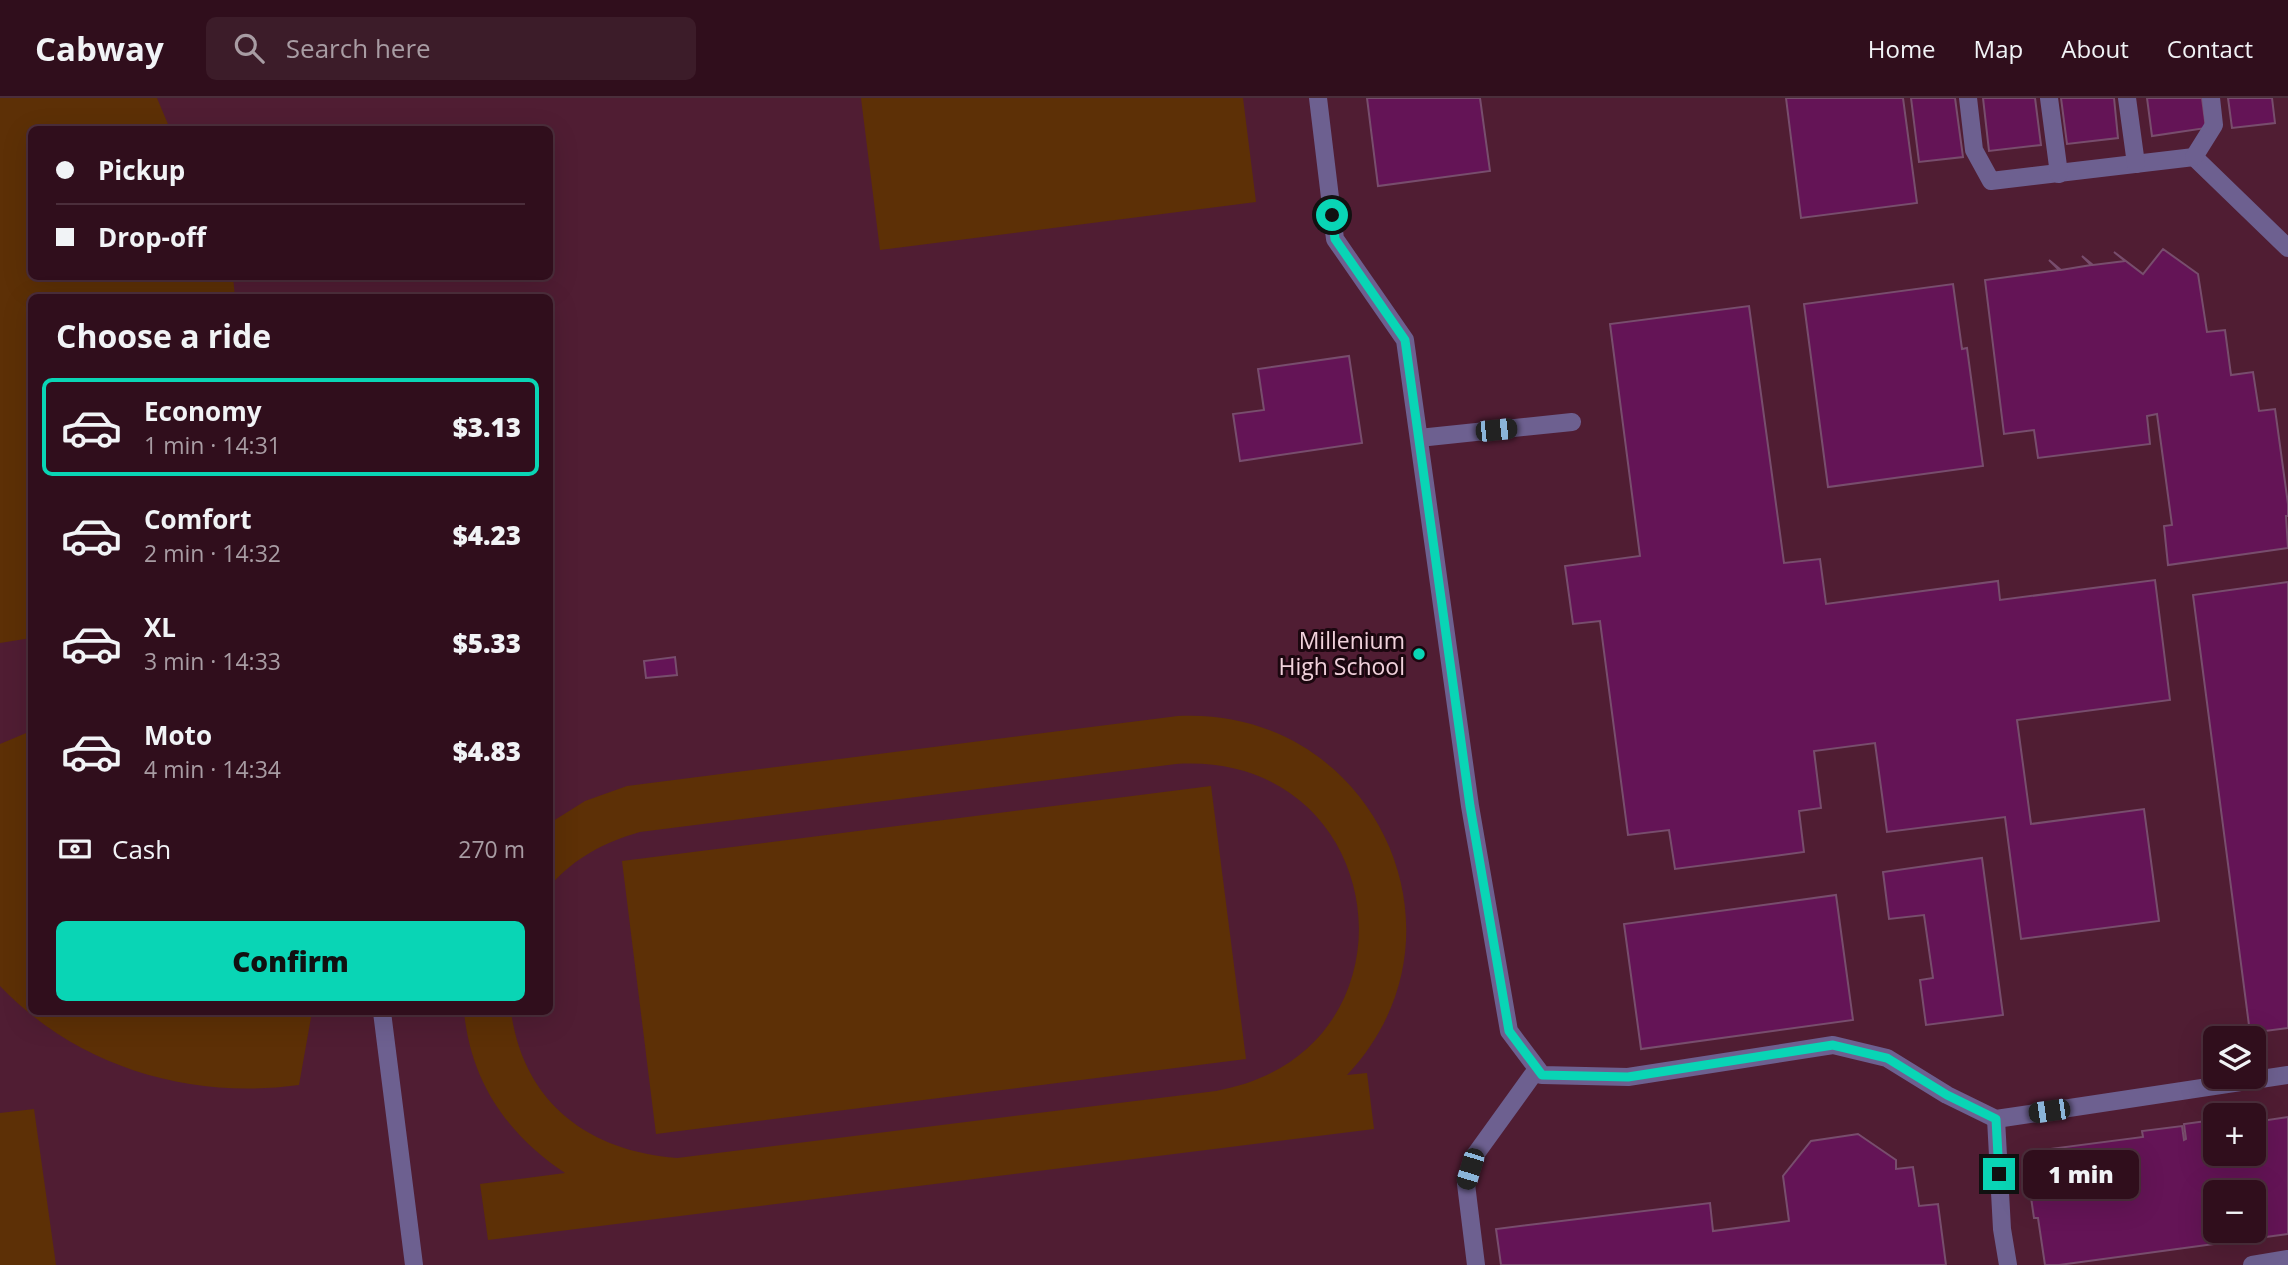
<!DOCTYPE html>
<html lang="en">
<head>
<meta charset="utf-8">
<style>
	body { margin:0; font-family:"Open Sans",sans-serif; background:#3c1c29; color:#f1f3f6; height:100vh; display:flex; flex-direction:column; font-size:26px; white-space:nowrap }
	* { box-sizing:border-box; margin:0 }
	p { font-size:23px; color:#a89ca3 }
	.icon { flex:none; width:38px; height:38px; fill:none; stroke:currentColor; stroke-width:2; stroke-linecap:round; stroke-linejoin:round }
	.map { position:relative; flex:1; overflow:hidden }
	.side { position:absolute; left:28px; top:196px; width:525px; height:721px; display:flex; flex-direction:column; background:#300e1c; border-radius:10px; box-shadow:0 7px 28px #0002,0 0 0 2px #4b2e3b }
	.side>* { flex:none }
	.guide { position:absolute; left:28px; top:28px; width:525px; height:154px; border-radius:10px; box-shadow:0 7px 28px #0002,0 0 0 2px #4b2e3b; display:grid; align-content:center; height:154px; padding:0 28px; background:#300e1c }
	.tools { position:absolute; left:2203px; top:928px; display:grid; gap:14px }
	.tools a { display:grid; place-items:center; width:63px; height:63px; border-radius:10px; background:#300e1c; box-shadow:0 7px 28px #0002,0 0 0 2px #4b2e3b; font-size:35px }
	.end { position:absolute; width:32px; height:32px; margin:-16px; border:9px solid #09d5b5; background:#111; box-shadow:0 0 0 4px #111 }
	.from { border-radius:50% }
	.bubble { position:absolute; height:49px; border-radius:10px; background:#300e1c; box-shadow:0 7px 28px #0002,0 0 0 2px #4b2e3b; font-size:23px; font-weight:800; line-height:49px; text-align:center }
	.car { position:absolute; width:21px; height:42px; margin:-21px -10px; border-radius:9px; box-shadow:0 0 5px 2px #0007; background:linear-gradient(#222 24%,#8ab4d8 0 40%,#222 0 76%,#8ab4d8 0 86%,#222 0) }
	.guide b { display:flex; align-items:center; gap:24px; height:66px; font-size:26px }
	.guide b+b { border-top:2px solid #4b2e3b }
	.guide i { width:18px; height:18px; background:#f1f3f6 }
	ul { padding:0; list-style:none }
	li { display:flex; align-items:center; gap:21px; height:98px; margin:0 14px 10px; padding:0 14px; border:4px solid transparent; border-radius:10px }
	li div { flex:1 }
	li b { display:block; font-size:26px }
	li em { font-style:normal; font-weight:800 }
	li.selected { border-color:#09d5b5 }
	li>.icon { width:63px; height:63px; stroke-width:1.5 }
	h2 { padding:0 28px; font-size:32px; line-height:84px }
	.pay { display:flex; align-items:center; gap:18px; height:77px; padding:0 28px; font-size:26px }
	.pay p { margin-inline-start:auto }
	.primary-button { display:flex; gap:14px; margin-top:auto; padding:14px 28px }
	.primary-button a { flex:1; height:80px; border-radius:10px; background:#09d5b5; color:#111; font-size:28px; font-weight:800; line-height:80px; text-align:center }
	header { display:flex; align-items:center; gap:42px; box-sizing:border-box; height:98px; padding:0 35px; background:#300e1c; border-bottom:2px solid #4b2e3b }
	header strong { font-size:33px }
	nav { display:flex; gap:38px; margin-inline-start:auto; font-size:24px }
	.search { width:490px; height:63px; background:#3c1c29; display:flex; align-items:center; gap:18px; box-sizing:border-box; padding:0 24px; border-radius:10px; color:#a89ca3; font-size:26px }
	.map>svg:first-child { display:block }
	.built { fill:#501d33; fill-rule:evenodd }
	.green { fill:#5d3006 }
	.building { fill:#641456; stroke:#784d6d; stroke-width:2; fill-rule:evenodd }
	.lines { fill:none; stroke-linecap:round; stroke-linejoin:round }
	.minor { stroke:#6d6090; stroke-width:18 }
	.route { stroke:#09d5b5; stroke-width:9 }
	.poi-dot { fill:#09d5b5; stroke:#1b070f; stroke-width:2.5 }
	.labels { text-anchor:middle; stroke-width:6; stroke-linejoin:round; paint-order:stroke }
	.poi-label { font-size:23px; fill:#f0d1db; stroke:#1b070f; text-anchor:end }
</style>
</head>
<body>
<header>
<strong>Cabway</strong>
<div class="search"><svg class="icon" aria-label="search" viewBox="0 0 24 24"><circle cx="10" cy="10" r="6"/><path d="M15 15l6 6"/></svg>Search here</div>
<nav><a>Home</a><a>Map</a><a>About</a><a>Contact</a></nav>
</header>
<div class="map">
<svg width="2288" height="1167" viewBox="0 0 2288 1167">
	<rect width="100%" height="100%" fill="#401326"/>
	<path class="built" d="M0 0H2288V1167H0ZM32 32H550V178H32ZM32 200H550V914H32ZM2216 940H2254V978H2216ZM2216 1017H2254V1055H2216ZM2216 1094H2254V1132H2216Z"/>
	<g class="green">
		<polygon points="0,0 157,0 170,31 32,32 32,178 233,179 235,199 32,200 31,540 0,545"/>
		<polygon points="861,0 1243,0 1256,104 880,152"/>
		<path d="M1178 618C1372 608 1481 835 1347 977L1367 975 1374 1031 488 1142 480 1086 565 1075C507 1036 471 984 464 914H511C524 1005 588 1053 677 1060L1216 993C1430 955 1393 652 1176 666L640 734C605 744 574 760 550 788V725L585 703 627 688Z"/>
		<path d="M31 633 32 914H312L299 987C190 1002 77 969 0 888V646Z"/>
		<polygon points="1211,688 1246,961 656,1036 622,763"/>
		<polygon points="34,1011 56,1167 0,1167 0,1015"/>
	</g>
	<g class="building">
		<polygon points="1367,0 1480,0 1490,73 1378,88"/>
		<polygon points="1786,0 1903,0 1917,105 1801,120"/>
		<polygon points="1911,0 1955,0 1963,59 1919,64"/>
		<polygon points="1983,0 2035,0 2041,47 1989,53"/>
		<polygon points="2061,0 2114,0 2118,40 2067,46"/>
		<polygon points="2147,0 2202,0 2206,30 2152,38"/>
		<polygon points="2228,0 2272,0 2275,25 2232,30"/>
		<polygon points="2163,151 2198,176 2207,234 2225,232 2231,277 2253,274 2259,313 2275,311 2288,406 2288,418 2286,418 2288,450 2168,467 2164,428 2172,427 2157,316 2147,318 2150,346 2038,360 2034,332 2004,336 1985,182 2059,172 2049,162 2061,172 2091,167 2082,158 2093,167 2125,163 2114,154 2143,176"/>
		<polygon points="1953,186 1962,251 1967,250 1983,368 1828,389 1804,206"/>
		<polygon points="1749,208 1784,465 1820,461 1826,506 1998,483 2000,502 2155,482 2170,602 2017,622 2031,726 2144,711 2159,823 2021,841 2005,719 1887,734 1875,645 1814,653 1821,710 1799,713 1804,754 1675,771 1669,732 1628,737 1600,523 1573,526 1565,468 1640,458 1610,226"/>
		<polygon points="1349,258 1362,345 1240,363 1233,316 1264,312 1258,271"/>
		<polygon points="2288,484 2288,930 2250,935 2193,497"/>
		<polygon points="675,559 677,577 646,580 644,563"/>
		<polygon points="1982,760 2003,917 1926,927 1920,882 1933,880 1924,817 1889,821 1883,774"/>
		<polygon points="1836,797 1853,922 1641,951 1624,826"/>
		<path d="M2288 1019V1136L2059 1167H2045L2038 1120H2034L2028 1079 2046 1076 2042 1052 2143 1039 2142 1033 2182 1028 2184 1042 2186 1041 2184 1026 2214 1022 2216 1055H2254V1024ZM2216 1094H2254V1132H2216Z"/>
		<polygon points="1858,1036 1896,1062 1896,1071 1913,1069 1919,1108 1938,1106 1946,1167 1501,1167 1496,1131 1710,1105 1713,1133 1789,1123 1783,1078 1811,1043"/>
	</g>
	<g class="lines">
		<g class="minor">
			<polyline points="1318,0 1335,141 1405,242 1470,708 1509,933 1542,977 1628,979 1833,947 1887,960 1947,997 1996,1021 2288,977"/>
			<polyline points="1968,0 1974,52 1991,83 2194,59"/>
			<polyline points="2049,0 2059,76"/>
			<polyline points="2127,0 2136,66"/>
			<polyline points="2194,59 2288,150"/>
			<polyline points="2194,59 2214,27 2211,0"/>
			<polyline points="1419,340 1572,324"/>
			<polyline points="382,914 414,1167"/>
			<polyline points="1996,1021 2002,1131 2008,1167"/>
			<polyline points="1476,1167 1466,1086 1475,1057 1537,971"/>
			<polyline points="2252,1167 2288,1161"/>
		</g>
	</g>
	<g class="lines">
		<polyline class="route" points="1332,117 1335,141 1405,242 1470,708 1509,933 1542,977 1628,979 1833,947 1887,960 1947,997 1996,1021 1999,1076"/>
	</g>
	<circle class="poi-dot" cx="1419" cy="556" r="7"/>
	<g class="labels">
		<g class="poi-label">
			<text x="1405" y="551">Millenium<tspan x="1405" dy="26">High School</tspan></text>
		</g>
	</g>
</svg>
<div class="tools">
<a><svg class="icon" aria-label="layers" viewBox="0 0 24 24"><path d="M12 4l9 5-9 5-9-5zM3 14l9 5 9-5"/></svg></a>
<a>+</a>
<a>−</a>
</div>
<i class="end from" style="left:1332px;top:117px"></i>
<i class="end" style="left:1999px;top:1076px"></i>
<div class="bubble" style="left:2023px;top:1052px;width:116px">1 min</div>
<i class="car" style="left:1496px;top:332px;rotate:84deg"></i>
<i class="car" style="left:2049px;top:1013px;rotate:262deg"></i>
<i class="car" style="left:1470px;top:1071px;rotate:197deg"></i>
<div class="guide">
<b><i class="from"></i>Pickup</b>
<b><i></i>Drop-off</b>
</div>
<section class="side">
<h2>Choose a ride</h2>
<ul>
<li class="selected"><svg class="icon" aria-label="car" viewBox="0 0 24 24"><path d="M5 17H2v-5l4-1 3-4h7l3 4 3 1v5h-3M9 17h6M6 11h13"/><circle cx="7" cy="17" r="2"/><circle cx="17" cy="17" r="2"/></svg><div><b>Economy</b><p>1 min · 14:31</p></div><em>$3.13</em></li>
<li><svg class="icon" aria-label="car" viewBox="0 0 24 24"><path d="M5 17H2v-5l4-1 3-4h7l3 4 3 1v5h-3M9 17h6M6 11h13"/><circle cx="7" cy="17" r="2"/><circle cx="17" cy="17" r="2"/></svg><div><b>Comfort</b><p>2 min · 14:32</p></div><em>$4.23</em></li>
<li><svg class="icon" aria-label="car" viewBox="0 0 24 24"><path d="M5 17H2v-5l4-1 3-4h7l3 4 3 1v5h-3M9 17h6M6 11h13"/><circle cx="7" cy="17" r="2"/><circle cx="17" cy="17" r="2"/></svg><div><b>XL</b><p>3 min · 14:33</p></div><em>$5.33</em></li>
<li><svg class="icon" aria-label="car" viewBox="0 0 24 24"><path d="M5 17H2v-5l4-1 3-4h7l3 4 3 1v5h-3M9 17h6M6 11h13"/><circle cx="7" cy="17" r="2"/><circle cx="17" cy="17" r="2"/></svg><div><b>Moto</b><p>4 min · 14:34</p></div><em>$4.83</em></li>
</ul>
<div class="pay"><svg class="icon" aria-label="cash" viewBox="0 0 24 24"><path d="M3 7h18v10H3z"/><circle cx="12" cy="12" r="2"/></svg>Cash<p>270 m</p></div>
<div class="primary-button"><a>Confirm</a></div>
</section>
</div>
</body>
</html>
